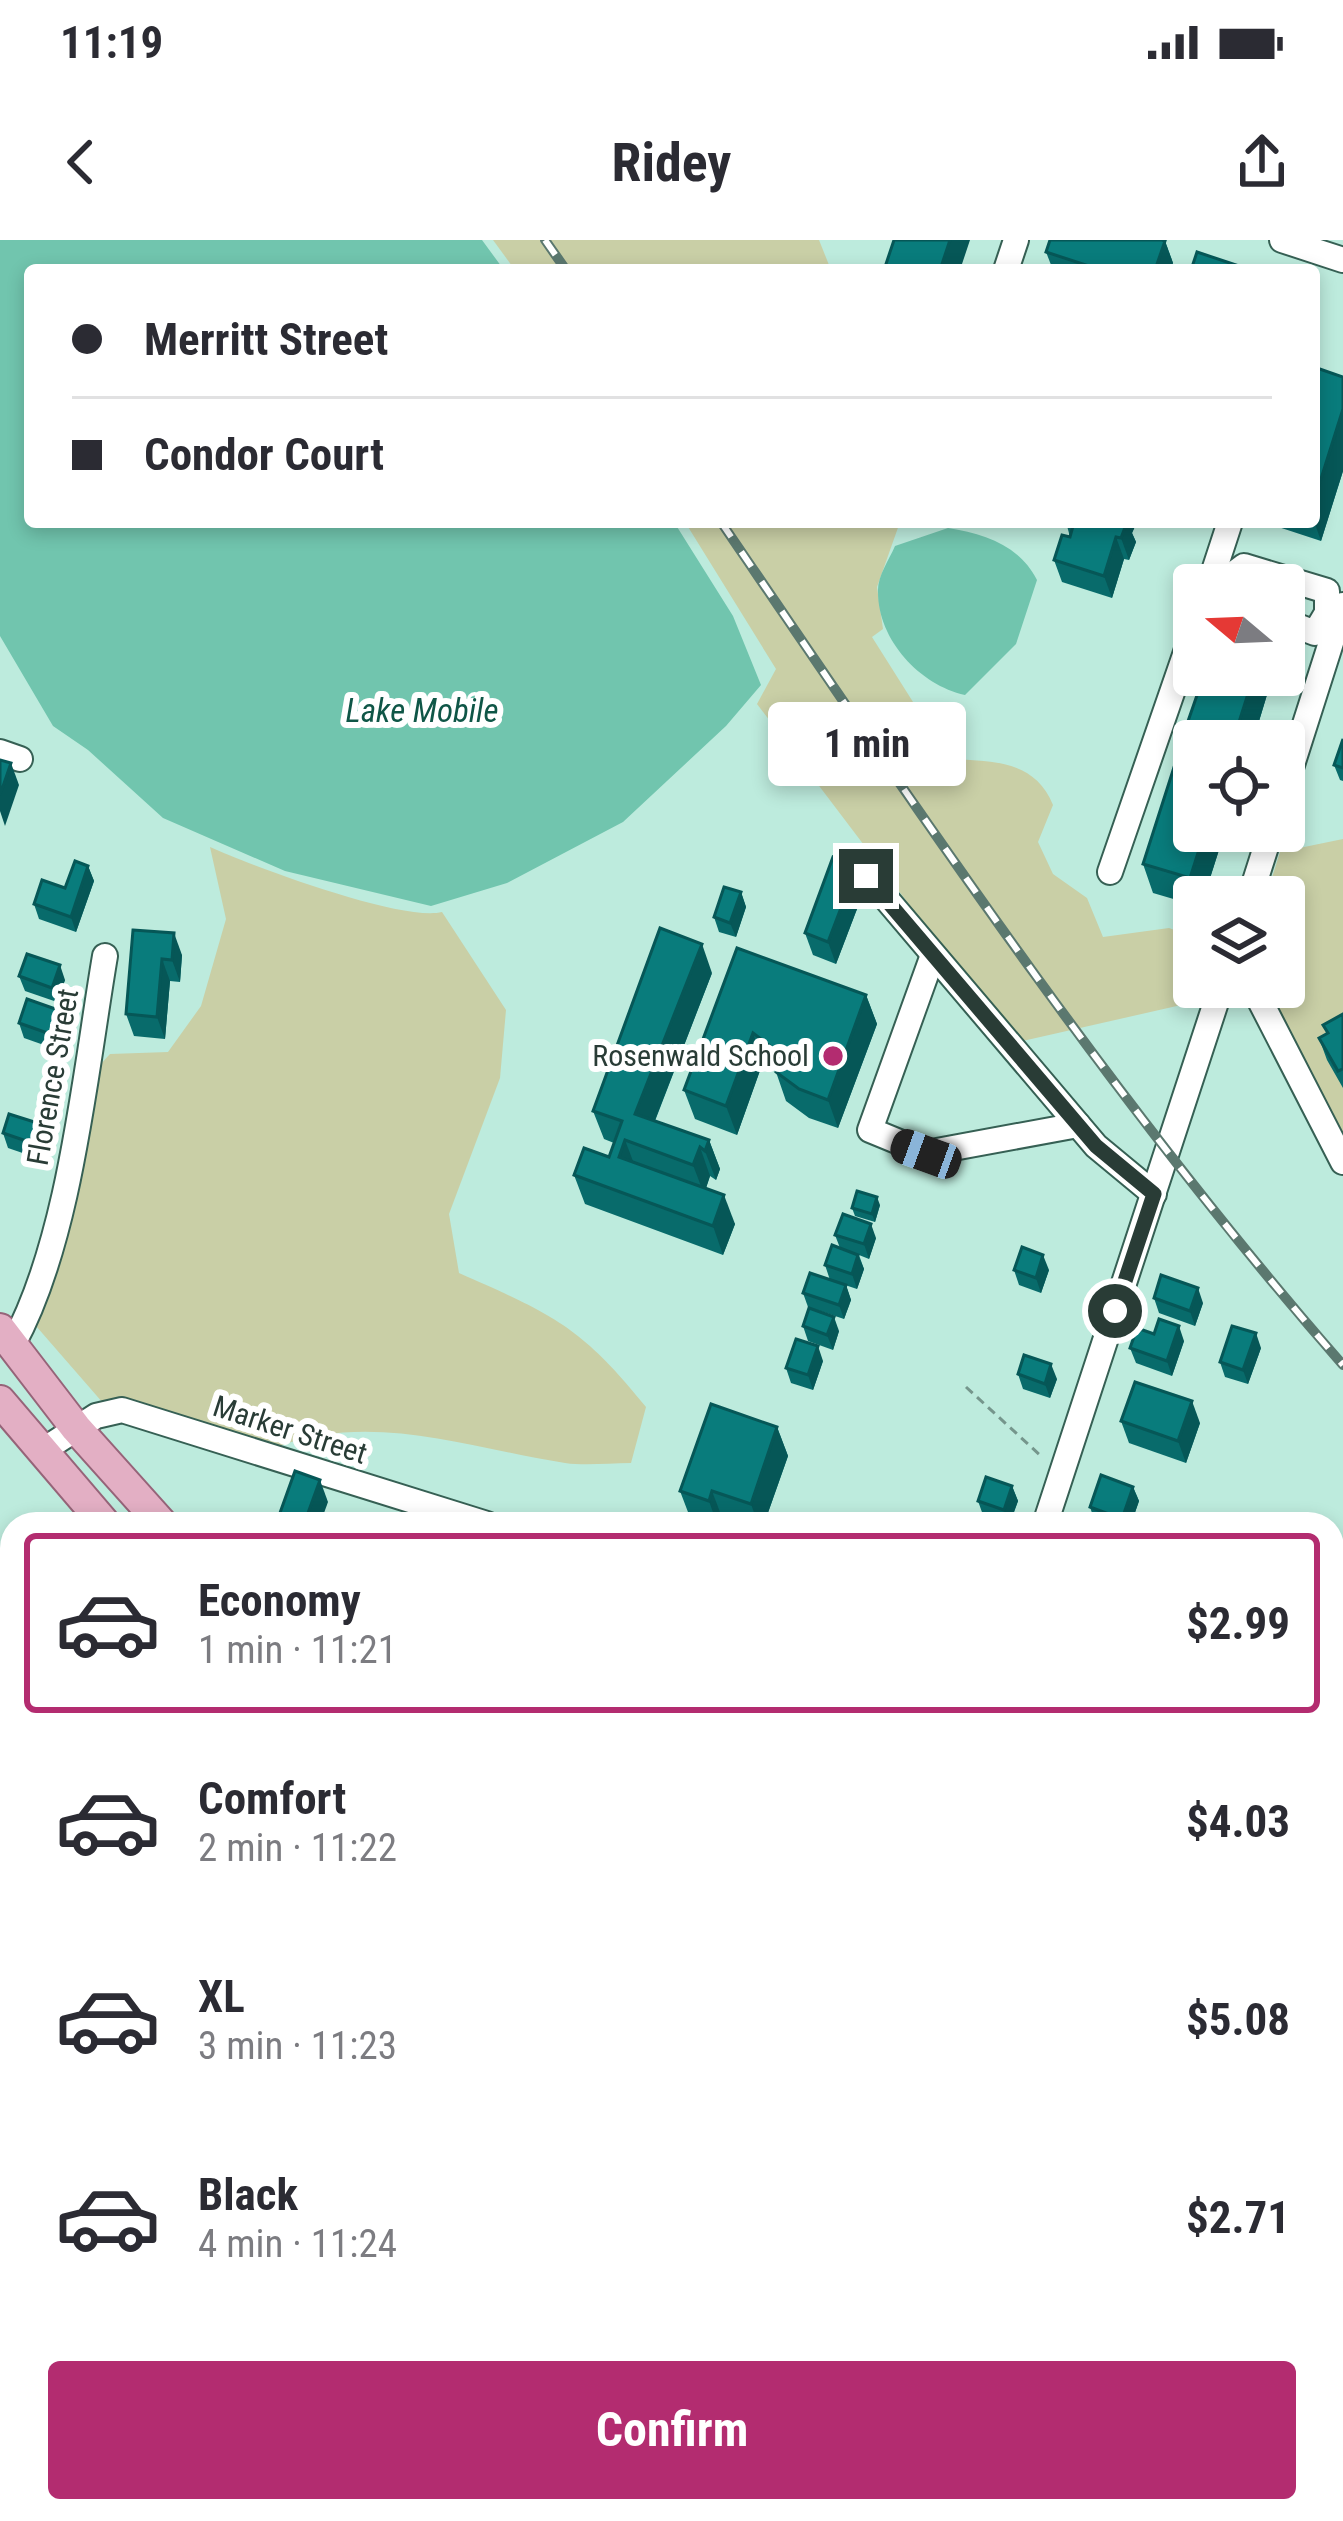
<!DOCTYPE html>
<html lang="en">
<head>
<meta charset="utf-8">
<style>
	body { margin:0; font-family:"Roboto Condensed",sans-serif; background:#f2f2f3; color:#2b2b33; height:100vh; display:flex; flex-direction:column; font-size:45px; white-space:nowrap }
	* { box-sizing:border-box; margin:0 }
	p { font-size:39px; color:#7c7c81 }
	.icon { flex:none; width:66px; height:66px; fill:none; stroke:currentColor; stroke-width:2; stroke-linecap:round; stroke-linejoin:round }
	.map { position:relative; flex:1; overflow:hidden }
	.panel { position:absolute; left:0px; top:1272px; width:1344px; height:1011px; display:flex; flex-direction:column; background:#fff; border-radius:36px 36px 0 0; box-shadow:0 6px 18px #0003 }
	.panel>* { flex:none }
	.guide { position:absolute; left:24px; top:24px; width:1296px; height:264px; border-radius:12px; box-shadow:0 6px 18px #0003; display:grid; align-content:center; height:264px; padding:0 48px; background:#fff }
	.needle { width:78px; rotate:289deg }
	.fabs { position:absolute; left:1173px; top:324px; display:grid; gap:24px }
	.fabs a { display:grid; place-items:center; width:132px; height:132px; border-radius:12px; background:#fff; box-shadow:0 6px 18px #0003; font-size:60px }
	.end { position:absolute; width:54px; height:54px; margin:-27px; border:15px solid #293c36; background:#fff; box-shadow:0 0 0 6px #fff }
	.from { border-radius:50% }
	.bubble { position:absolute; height:84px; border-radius:12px; background:#fff; box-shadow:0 6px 18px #0003; font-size:39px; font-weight:700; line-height:84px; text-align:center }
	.car { position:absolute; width:36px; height:72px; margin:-36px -18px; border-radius:15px; box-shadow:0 0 9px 3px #0007; background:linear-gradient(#222 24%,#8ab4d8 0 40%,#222 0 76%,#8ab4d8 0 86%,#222 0) }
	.guide b { display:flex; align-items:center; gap:42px; height:114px; font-size:45px }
	.guide b+b { border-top:3px solid #e1e1e2 }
	.guide i { width:30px; height:30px; background:#2b2b33 }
	ul { padding:21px 0 0; list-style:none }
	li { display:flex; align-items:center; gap:36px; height:180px; margin:0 24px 18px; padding:0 24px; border:6px solid transparent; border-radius:12px }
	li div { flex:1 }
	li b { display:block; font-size:45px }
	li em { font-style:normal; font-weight:700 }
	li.active { border-color:#b32c70 }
	li>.icon { width:108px; height:108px; stroke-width:1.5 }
	.cta { display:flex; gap:24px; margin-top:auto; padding:24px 48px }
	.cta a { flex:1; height:138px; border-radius:12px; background:#b32c70; color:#fff; font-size:48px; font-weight:700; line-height:138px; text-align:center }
	.status { display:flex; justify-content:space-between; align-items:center; height:84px; padding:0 60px; background:#fff; direction:ltr }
	.status svg { height:33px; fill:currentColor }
	header { display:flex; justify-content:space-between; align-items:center; height:156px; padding:0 48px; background:#fff; font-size:54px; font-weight:700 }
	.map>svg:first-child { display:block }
	.green { fill:#c9cfa6 }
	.water { fill:#71c5ae }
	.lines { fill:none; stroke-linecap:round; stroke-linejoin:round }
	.minor-casing { stroke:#366054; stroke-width:28 }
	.major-casing { stroke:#966479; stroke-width:34 }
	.path { stroke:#75968c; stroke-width:3; stroke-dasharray:9 6; stroke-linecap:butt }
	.minor { stroke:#fff; stroke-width:24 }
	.major { stroke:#e3afc4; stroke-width:30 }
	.rail-casing { stroke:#5b786f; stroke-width:10 }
	.rail { stroke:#fff; stroke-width:6; stroke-dasharray:18; stroke-linecap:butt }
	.wall { fill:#086b6b }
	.shaded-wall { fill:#065757 }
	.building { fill:#097c7c; stroke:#065757; stroke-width:3 }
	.route { stroke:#293c36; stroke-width:15 }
	.poi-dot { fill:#b32c70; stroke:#fff; stroke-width:4.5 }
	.labels { text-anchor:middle; stroke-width:12; stroke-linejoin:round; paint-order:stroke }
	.poi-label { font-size:30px; fill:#293c36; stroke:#fff; text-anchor:end }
	.street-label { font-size:30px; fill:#293c36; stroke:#fff }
	.water-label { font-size:33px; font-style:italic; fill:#0f5647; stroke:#fff }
</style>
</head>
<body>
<div class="status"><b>11:19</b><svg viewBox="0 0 49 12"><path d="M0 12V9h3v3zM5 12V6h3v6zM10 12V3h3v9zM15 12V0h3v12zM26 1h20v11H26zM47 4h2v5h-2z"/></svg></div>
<header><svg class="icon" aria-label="back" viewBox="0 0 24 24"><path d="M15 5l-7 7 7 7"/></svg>Ridey<svg class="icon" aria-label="share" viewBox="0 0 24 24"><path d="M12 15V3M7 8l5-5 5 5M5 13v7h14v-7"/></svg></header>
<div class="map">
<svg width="1343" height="2281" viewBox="0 0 1343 2281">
	<rect width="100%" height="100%" fill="#bdebdd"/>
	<g class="green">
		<polygon points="493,0 819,0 831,30 515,30"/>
		<path d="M685 282H900L877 347 883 389 872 397 949 519C992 521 1035 520 1053 565L1038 602 1053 634 1087 658 1103 697 1169 688 1194 697 1190 763 1014 803 757 464 776 429Z"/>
		<polygon points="1343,599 1343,898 1265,747 1284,747 1284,657 1266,657 1280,612"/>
		<path d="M210 607C252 626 402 682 442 672L506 770 500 838 449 974 459 1033C552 1074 581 1086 646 1167L631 1223C609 1223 586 1226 565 1223 469 1208 372 1171 276 1207L103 1163 36 1086 77 940 97 828 110 814 168 812 201 766 226 679Z"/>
		<polygon points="0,1563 12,1580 12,1776 0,1772"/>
		<polygon points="0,1810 12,1813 12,2271 93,2271 90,2281 0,2281"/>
	</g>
	<g class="water">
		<polygon points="0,0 482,0 504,30 30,30 30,282 674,282 733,376 761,445 726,486 623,582 507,643 431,666 285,631 163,578 88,510 53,486 0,396"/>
		<path d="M948 288C985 294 1019 305 1037 340L1016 404 965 455C920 445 878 400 878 352 877 337 889 320 895 306Z"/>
	</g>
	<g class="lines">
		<defs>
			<g id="minor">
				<polyline points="1282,0 1343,20"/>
				<polyline points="1006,30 1016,0"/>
				<polyline points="1212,337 1230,282"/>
				<polyline points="1209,345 1212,337 1224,341 1244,326 1327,351 1327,373 1315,393 1284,381"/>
				<polyline points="0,512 20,519"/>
				<polyline points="1284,550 1343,365"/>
				<polyline points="1110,632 1194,389"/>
				<polyline points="867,636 1096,906 1154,954"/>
				<polyline points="1250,657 1271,591"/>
				<polyline points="933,715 870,890 926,913 1078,885"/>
				<polyline points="1253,747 1343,922"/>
				<path d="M13 1104C70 1000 85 833 105 716"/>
				<polyline points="42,1211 96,1176 122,1170 487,1284"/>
				<polyline points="1045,1284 1221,747"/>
				<polyline points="1332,1555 1343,1558"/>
				<polyline points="0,1788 12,1792"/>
				<polyline points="1332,1926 1343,1892"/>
				<polyline points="795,2271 824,2281"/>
				<polyline points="249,2281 252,2271"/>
				<polyline points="404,2281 407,2271"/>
				<polyline points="715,2281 718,2271"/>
				<polyline points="931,2281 934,2271"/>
				<polyline points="1088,2281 1091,2271"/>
			</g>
			<g id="major">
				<polyline points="0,1089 76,1188 162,1284"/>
				<polyline points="0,1161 105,1284"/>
				<polyline points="1332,2189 1343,2193"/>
				<polyline points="1332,2232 1343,2235"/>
			</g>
		</defs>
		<use href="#minor" class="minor-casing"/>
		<use href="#major" class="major-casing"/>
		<polyline class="path" points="966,1147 1041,1216"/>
		<use href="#minor" class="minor"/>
		<use href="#major" class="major"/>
		<defs>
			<g id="rail">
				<polyline points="545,0 566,30"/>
				<path d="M721 282C918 571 1112 861 1343 1125"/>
			</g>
		</defs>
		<use href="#rail" class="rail-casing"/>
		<use href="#rail" class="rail"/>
	</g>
	<g class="wall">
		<polygon points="1165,1 1173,23 1170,30 1053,30 1046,12"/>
		<polygon points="1314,127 1343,137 1343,231 1321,301 1269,284 1269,282 1314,282"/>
		<polygon points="1066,282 1137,282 1132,293 1136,302 1129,320 1124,319 1112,358 1062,342 1054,320 1070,297"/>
		<polygon points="1273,435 1253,501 1194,501 1194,508 1186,487"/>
		<polygon points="1343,499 1343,541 1340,540 1334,525"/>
		<polygon points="1194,591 1225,591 1204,657 1194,657 1194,665 1153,653 1143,624"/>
		<polygon points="88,626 94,641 76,692 39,679 34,664 65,648"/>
		<polygon points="865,648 836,724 813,715 805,693"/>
		<polygon points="741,652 746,667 736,697 719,692 714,677"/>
		<polygon points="133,690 182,715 180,742 170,741 165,799 134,796 126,774"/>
		<polygon points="737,708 866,755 877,784 838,888 809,878 786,861 776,832 763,822 737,895 695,879 684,850"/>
		<polygon points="712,733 655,881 709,900 720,929 716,940 710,936 706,948 735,984 723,1015 585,964 574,935 609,917 614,903 604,899 593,871"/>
		<polygon points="19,736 65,740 57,762 25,751"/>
		<polygon points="61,771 66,786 58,810 24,798 19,783"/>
		<polygon points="1343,774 1343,848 1327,820 1319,798 1327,794 1323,785"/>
		<polygon points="3,893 49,900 43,920 8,908"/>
		<polygon points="880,965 875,982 855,976 852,968"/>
		<polygon points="835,995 876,998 869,1019 859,1015 864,1029 857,1049 830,1040 825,1025 840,1008"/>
		<polygon points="1014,1030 1049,1030 1041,1053 1019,1045"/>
		<polygon points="846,1045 851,1060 844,1079 808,1067 803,1053"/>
		<polygon points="1154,1058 1203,1063 1195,1086 1159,1073"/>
		<polygon points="803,1086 839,1091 833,1110 808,1101"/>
		<polygon points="1154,1094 1184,1101 1172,1136 1136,1123 1130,1108"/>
		<polygon points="1261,1108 1248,1144 1225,1137 1220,1122"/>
		<polygon points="823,1121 813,1150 791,1143 786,1128"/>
		<polygon points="1018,1134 1057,1139 1050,1158 1023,1149"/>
		<polygon points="1121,1181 1200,1183 1186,1223 1129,1203"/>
		<polygon points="777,1187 788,1216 764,1284 736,1284 723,1280 721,1284 702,1284 691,1280 680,1251"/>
		<polygon points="1012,1246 1018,1261 1010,1284 983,1275 978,1261"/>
		<polygon points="1133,1247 1139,1261 1131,1284 1101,1284 1095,1282 1090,1267"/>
		<polygon points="1343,1993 1343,2029 1338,2027 1332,2012"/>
		<polygon points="121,2271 224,2271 220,2281 133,2281 124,2278"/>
	</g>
	<g class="shaded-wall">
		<polygon points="950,0 970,0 960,30 940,30"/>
		<polygon points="1165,1 1173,23 1170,30 1155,30"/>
		<polygon points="1343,169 1343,231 1321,301 1314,281 1314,261"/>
		<polygon points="1123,282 1137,282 1132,293 1136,302 1129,320 1121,298"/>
		<polygon points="1116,297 1124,319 1112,358 1104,336"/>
		<polygon points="1254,435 1273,435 1253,501 1233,501"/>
		<polygon points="11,523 19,545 5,586 0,571 0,555"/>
		<polygon points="1205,591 1225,591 1204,657 1197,657 1190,638"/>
		<polygon points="88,626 94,641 76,692 71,677"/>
		<polygon points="857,626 865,648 836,724 828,702"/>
		<polygon points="741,652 746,667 736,697 730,683"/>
		<polygon points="174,693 182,715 180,742 172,720"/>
		<polygon points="702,704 712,733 646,903 635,874"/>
		<polygon points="162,719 170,741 165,799 157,777"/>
		<polygon points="60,725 65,740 57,762 52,748"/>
		<polygon points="866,755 877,784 838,888 828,860"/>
		<polygon points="61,771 66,786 58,810 53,795"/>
		<polygon points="753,793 763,822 737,895 726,866"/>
		<polygon points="44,885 49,900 43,920 38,905"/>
		<polygon points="625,900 636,929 619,917"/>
		<polygon points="709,900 720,929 716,940 705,911"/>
		<polygon points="700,907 710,936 704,954 693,925"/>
		<polygon points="724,955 735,984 723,1015 713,986"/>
		<polygon points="877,957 880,965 875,982 872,974"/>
		<polygon points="871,984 876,998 869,1019 864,1004"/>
		<polygon points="858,1015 864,1029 857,1049 852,1034"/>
		<polygon points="1043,1015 1049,1030 1041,1053 1036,1038"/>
		<polygon points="846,1045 851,1060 844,1079 839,1065"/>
		<polygon points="1198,1048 1203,1063 1195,1086 1190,1071"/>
		<polygon points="834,1077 839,1091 833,1110 827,1095"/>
		<polygon points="1179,1086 1184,1101 1172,1136 1167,1121"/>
		<polygon points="1256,1093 1261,1108 1248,1144 1243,1130"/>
		<polygon points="818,1106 823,1121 813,1150 808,1135"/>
		<polygon points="1051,1124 1057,1139 1050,1158 1045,1144"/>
		<polygon points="1192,1161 1200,1183 1186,1223 1178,1201"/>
		<polygon points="777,1187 788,1216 764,1284 758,1284 751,1264"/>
		<polygon points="320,1240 328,1262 320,1284 304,1284"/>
		<polygon points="1012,1246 1018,1261 1009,1284 1004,1270"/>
		<polygon points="1133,1247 1139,1261 1131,1284 1124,1284 1122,1279"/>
		<polygon points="712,1251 723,1280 721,1284 717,1284 709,1261"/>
		<polygon points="1341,1732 1343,1758 1335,1780 1332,1771 1332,1759"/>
		<polygon points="203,2271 224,2271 220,2281 202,2281"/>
		<polygon points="335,2271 356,2271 352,2281 332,2281"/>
	</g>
	<g class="building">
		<polygon points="894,0 950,0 940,30 884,30"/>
		<polygon points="1050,0 1162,0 1165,1 1155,30 1101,30 1046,12"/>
		<polygon points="1197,12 1251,30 1191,30"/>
		<polygon points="1314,127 1343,137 1343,169 1314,261"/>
		<polygon points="1066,282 1127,282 1121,298 1116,297 1104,336 1054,320 1062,295 1070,297 1073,286 1065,284"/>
		<polygon points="1204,435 1254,435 1233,501 1186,487"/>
		<polygon points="1343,499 1343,528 1334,525"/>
		<polygon points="0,520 11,523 0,555"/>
		<polygon points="1176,521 1194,527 1194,591 1205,591 1190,638 1143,624"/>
		<polygon points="833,617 857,626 828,702 805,693"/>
		<polygon points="75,621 88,626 71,677 34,664 42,640 65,648"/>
		<polygon points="724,647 741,652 730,683 714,677"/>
		<polygon points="660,688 702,704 635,874 709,900 705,911 700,907 693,925 625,900 619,917 724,955 713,986 574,935 584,908 609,917 622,881 593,871"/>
		<polygon points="133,690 174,693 172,720 162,719 157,777 126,774"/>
		<polygon points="737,708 866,755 828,860 799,849 776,832 782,815 753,793 726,866 684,850"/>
		<polygon points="27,714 60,725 52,748 19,736"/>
		<polygon points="27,759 61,771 53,795 19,783"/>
		<polygon points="1343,774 1343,829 1338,831 1319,798 1328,793 1323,785"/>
		<polygon points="9,874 44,885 38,905 3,893"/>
		<polygon points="857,951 877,957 872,974 852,968"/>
		<polygon points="843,974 871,984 864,1004 835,995"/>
		<polygon points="832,1005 858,1015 852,1034 825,1025"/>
		<polygon points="1022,1007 1043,1015 1036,1038 1014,1030"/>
		<polygon points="810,1033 846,1045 839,1065 803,1053"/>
		<polygon points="1161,1035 1198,1048 1190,1071 1154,1058"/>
		<polygon points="809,1068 834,1077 827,1095 803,1086"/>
		<polygon points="1159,1079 1179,1086 1167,1121 1130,1108 1137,1088 1154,1094"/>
		<polygon points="1232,1086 1256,1093 1243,1130 1220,1122"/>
		<polygon points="796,1099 818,1106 808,1135 786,1128"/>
		<polygon points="1024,1115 1051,1124 1045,1144 1018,1134"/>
		<polygon points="1135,1142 1192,1161 1178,1201 1121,1181"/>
		<polygon points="711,1164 777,1187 751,1264 712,1251 709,1261 680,1251"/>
		<polygon points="295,1231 320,1240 304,1284 276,1284"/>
		<polygon points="1101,1235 1133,1247 1122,1279 1090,1267"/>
		<polygon points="986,1237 1012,1246 1004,1270 978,1261"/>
		<polygon points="1332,1729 1341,1732 1332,1759"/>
		<polygon points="1339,1992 1343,1993 1343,2016 1332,2012"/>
		<polygon points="178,2271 203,2271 201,2279"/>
		<polygon points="256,2271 335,2271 332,2281 252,2281"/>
		<polygon points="433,2271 561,2271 593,2281 430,2281"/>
	</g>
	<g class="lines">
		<polyline class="route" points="866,636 1096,906 1154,954 1115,1071"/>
	</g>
	<circle class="poi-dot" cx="833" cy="816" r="12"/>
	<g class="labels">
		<g class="poi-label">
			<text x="809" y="826">Rosenwald School</text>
		</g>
		<g class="street-label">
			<text transform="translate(53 837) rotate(-80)" y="10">Florence Street</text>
			<text transform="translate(290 1190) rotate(18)" y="10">Marker Street</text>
		</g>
		<g class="water-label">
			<text x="422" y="482">Lake Mobile</text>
		</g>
	</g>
</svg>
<div class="fabs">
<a><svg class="needle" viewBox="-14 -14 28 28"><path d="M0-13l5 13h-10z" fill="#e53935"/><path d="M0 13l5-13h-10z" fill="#7c7c81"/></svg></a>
<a><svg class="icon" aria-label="locate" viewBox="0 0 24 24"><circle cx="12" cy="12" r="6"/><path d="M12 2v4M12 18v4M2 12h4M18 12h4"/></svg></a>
<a><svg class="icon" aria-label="layers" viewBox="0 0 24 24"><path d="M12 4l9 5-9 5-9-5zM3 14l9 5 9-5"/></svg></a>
</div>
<i class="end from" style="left:1115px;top:1071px"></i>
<i class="end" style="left:866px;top:636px"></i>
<div class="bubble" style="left:768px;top:462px;width:198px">1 min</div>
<i class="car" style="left:926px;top:914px;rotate:290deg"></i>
<div class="guide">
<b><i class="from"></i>Merritt Street</b>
<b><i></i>Condor Court</b>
</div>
<section class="panel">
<ul>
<li class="active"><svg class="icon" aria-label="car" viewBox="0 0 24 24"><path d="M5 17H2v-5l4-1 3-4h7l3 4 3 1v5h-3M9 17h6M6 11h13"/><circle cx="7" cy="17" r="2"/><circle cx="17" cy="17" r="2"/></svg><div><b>Economy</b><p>1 min · 11:21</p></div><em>$2.99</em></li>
<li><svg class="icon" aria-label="car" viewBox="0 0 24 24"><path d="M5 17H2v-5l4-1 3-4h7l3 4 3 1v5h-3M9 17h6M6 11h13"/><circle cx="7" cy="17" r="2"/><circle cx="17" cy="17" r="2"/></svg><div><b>Comfort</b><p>2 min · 11:22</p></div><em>$4.03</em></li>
<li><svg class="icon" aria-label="car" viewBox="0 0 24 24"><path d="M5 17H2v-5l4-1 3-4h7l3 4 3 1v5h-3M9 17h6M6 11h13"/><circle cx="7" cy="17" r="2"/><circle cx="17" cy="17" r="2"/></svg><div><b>XL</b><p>3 min · 11:23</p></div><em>$5.08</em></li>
<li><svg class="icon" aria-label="car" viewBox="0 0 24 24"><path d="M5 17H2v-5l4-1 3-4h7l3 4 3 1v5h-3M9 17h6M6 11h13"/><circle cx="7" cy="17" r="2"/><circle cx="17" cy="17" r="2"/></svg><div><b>Black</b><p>4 min · 11:24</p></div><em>$2.71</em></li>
</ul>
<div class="cta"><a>Confirm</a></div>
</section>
</div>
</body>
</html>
